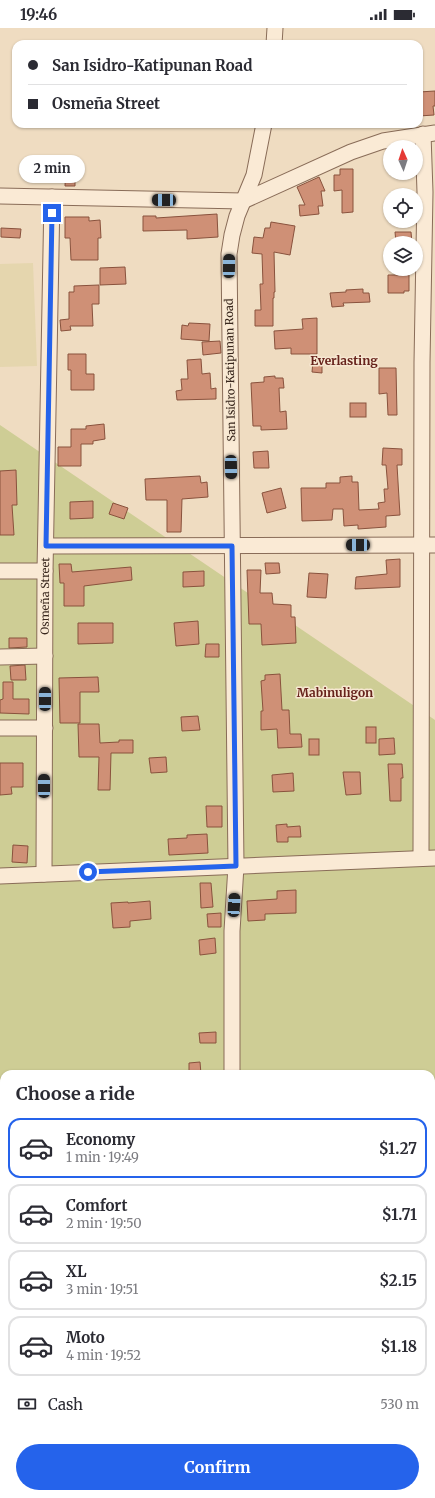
<!DOCTYPE html>
<html lang="en">
<head>
<meta charset="utf-8">
<style>
	body { margin:0; font-family:Merriweather,serif; background:#f2f2f3; color:#2b2b33; height:100vh; display:flex; flex-direction:column; font-size:15px; white-space:nowrap }
	* { box-sizing:border-box; margin:0 }
	p { font-size:13px; color:#7c7c81 }
	.icon { flex:none; width:22px; height:22px; fill:none; stroke:currentColor; stroke-width:2; stroke-linecap:round; stroke-linejoin:round }
	.map { position:relative; flex:1; overflow:hidden }
	.sheet { position:absolute; left:0px; top:1042px; width:435px; height:428px; display:flex; flex-direction:column; background:#fff; border-radius:12px 12px 0 0; box-shadow:0 1px 3px #0004 }
	.sheet>* { flex:none }
	.top-card { position:absolute; left:12px; top:12px; width:411px; height:88px; border-radius:12px; box-shadow:0 1px 3px #0004; display:grid; align-content:center; height:88px; padding:0 16px; background:#fff }
	.needle { width:26px; rotate:357deg }
	.controls { position:absolute; left:383px; top:112px; display:grid; gap:8px }
	.controls a { display:grid; place-items:center; width:40px; height:40px; border-radius:50%; background:#fff; box-shadow:0 1px 3px #0004; font-size:20px }
	.end { position:absolute; width:18px; height:18px; margin:-9px; border:5px solid #2563eb; background:#fff; box-shadow:0 0 0 2px #fff }
	.from { border-radius:50% }
	.bubble { position:absolute; height:28px; border-radius:14px; background:#fff; box-shadow:0 1px 3px #0004; font-size:13px; font-weight:700; line-height:28px; text-align:center }
	.car { position:absolute; width:12px; height:24px; margin:-12px -6px; border-radius:5px; box-shadow:0 0 3px 1px #0007; background:linear-gradient(#222 24%,#8ab4d8 0 40%,#222 0 76%,#8ab4d8 0 86%,#222 0) }
	.top-card b { display:flex; align-items:center; gap:14px; height:38px; font-size:15px }
	.top-card b+b { border-top:1px solid #e1e1e2 }
	.top-card i { width:10px; height:10px; background:#2b2b33 }
	ul { padding:0; list-style:none }
	li { display:flex; align-items:center; gap:12px; height:60px; margin:0 8px 6px; padding:0 8px; border:2px solid #e1e1e2; border-radius:12px }
	li div { flex:1 }
	li b { display:block; font-size:15px }
	li em { font-style:normal; font-weight:700 }
	li.selected { border-color:#2563eb }
	li>.icon { width:36px; height:36px; stroke-width:1.5 }
	h2 { padding:0 16px; font-size:18px; line-height:48px }
	.pay { display:flex; align-items:center; gap:10px; height:44px; padding:0 16px; font-size:15px }
	.pay p { margin-inline-start:auto }
	.primary-button { display:flex; gap:8px; margin-top:auto; padding:8px 16px }
	.primary-button a { flex:1; height:46px; border-radius:24px; background:#2563eb; color:#fff; font-size:16px; font-weight:700; line-height:46px; text-align:center }
	.status { display:flex; justify-content:space-between; align-items:center; height:28px; padding:0 20px; background:#fff; direction:ltr }
	.status svg { height:11px; fill:currentColor }
	.map>svg:first-child { display:block }
	.farmland { fill:#e5d6ae }
	.green { fill:#cecd95; fill-rule:evenodd }
	.building { fill:#cf9076; stroke:#89523d }
	.lines { fill:none; stroke-linecap:round; stroke-linejoin:round }
	.minor-casing { stroke:#896c58; stroke-width:17 }
	.minor { stroke:#faead5; stroke-width:15 }
	.route { stroke:#2563eb; stroke-width:5 }
	.labels { text-anchor:middle; stroke-width:3; stroke-linejoin:round; paint-order:stroke }
	.street-label { font-size:11px; fill:#39271d; stroke:#f6e7d1 }
	.neighbourhood-label { font-size:12px; font-weight:bold; fill:#66221b; stroke:#f6e7d1 }
</style>
</head>
<body>
<div class="status"><b>19:46</b><svg viewBox="0 0 49 12"><path d="M0 12V9h3v3zM5 12V6h3v6zM10 12V3h3v9zM15 12V0h3v12zM26 1h20v11H26zM47 4h2v5h-2z"/></svg></div>
<div class="map">
<svg width="435" height="1470" viewBox="0 0 435 1470">
	<rect width="100%" height="100%" fill="#efdcc1"/>
	<polygon class="farmland" points="33,235 37,338 0,339 0,236"/>
	<path class="green" d="M0 397 435 692V1470H0ZM4 1046H431V1466H4Z"/>
	<g class="building">
		<polygon points="435,63 435,78 433,78 434,87 419,88 419,64"/>
		<polygon points="66,137 75,137 75,158 65,158"/>
		<polygon points="340,141 353,141 353,184 342,185 342,162 334,163 334,147 340,147"/>
		<polygon points="319,149 325,163 321,163 323,178 318,178 319,186 300,188 299,177 305,177 297,159"/>
		<polygon points="217,186 218,209 187,211 187,202 143,203 143,188 156,188 156,190"/>
		<polygon points="65,189 89,189 89,193 100,192 101,210 98,210 98,232 71,232 70,210 65,210"/>
		<polygon points="271,194 295,198 290,227 274,224 275,264 274,264 274,270 273,270 273,298 255,298 255,282 261,282 260,256 263,256 262,226 252,225 254,209 263,210 265,200 270,200"/>
		<polygon points="1,200 21,201 20,210 1,209"/>
		<polygon points="395,204 411,204 412,215 396,215"/>
		<polygon points="125,239 126,256 100,257 100,240"/>
		<polygon points="388,247 409,247 409,263 404,263 404,265 388,265"/>
		<polygon points="99,257 99,276 92,276 93,298 70,298 71,302 61,303 60,292 69,291 69,264 74,264 74,258"/>
		<polygon points="363,261 363,265 369,265 370,274 343,275 344,278 332,279 330,265 346,264 346,262"/>
		<polygon points="317,290 317,326 291,326 291,320 275,321 274,303 303,301 302,291"/>
		<polygon points="189,295 210,296 209,313 181,311 182,297 188,298"/>
		<polygon points="220,313 221,325 203,327 202,314"/>
		<polygon points="68,326 86,326 86,346 94,346 94,362 71,362 71,342 68,342"/>
		<polygon points="201,331 202,346 210,345 211,361 216,360 216,371 177,372 176,363 182,362 181,351 188,351 187,332"/>
		<polygon points="313,333 322,334 322,345 312,344"/>
		<polygon points="379,340 396,340 397,387 388,387 387,365 379,366"/>
		<polygon points="275,348 275,350 283,350 284,360 279,360 280,384 286,383 287,401 261,402 261,398 253,398 251,355 264,354 264,349"/>
		<rect x="350" y="375" width="16" height="14"/>
		<polygon points="104,396 105,411 93,413 93,416 81,416 81,438 58,438 58,419 71,419 71,401 86,401 86,398"/>
		<polygon points="383,420 402,421 402,437 397,437 400,487 386,488 386,499 358,501 358,497 344,498 343,481 333,481 332,492 302,493 301,460 326,460 326,455 340,455 340,449 352,448 352,454 358,454 359,482 379,481 378,475 385,474 384,461 388,461 386,437 382,437"/>
		<polygon points="268,423 269,440 254,440 253,424"/>
		<polygon points="16,442 17,477 12,477 14,507 0,507 0,443"/>
		<polygon points="200,448 201,455 207,454 208,469 182,471 181,504 167,504 167,472 146,472 145,451"/>
		<polygon points="281,460 286,480 267,485 262,465"/>
		<polygon points="93,473 93,490 70,491 70,474"/>
		<polygon points="113,475 128,480 124,491 109,486"/>
		<polygon points="400,531 400,559 355,561 356,549 387,546 386,532"/>
		<polygon points="265,535 279,535 280,545 266,546"/>
		<polygon points="59,536 71,536 72,544 131,539 132,552 84,558 84,578 64,578 64,555 60,555"/>
		<polygon points="247,542 261,542 260,565 272,565 273,576 291,577 291,589 295,589 296,615 262,617 261,596 249,596"/>
		<polygon points="204,543 204,558 183,559 183,544"/>
		<polygon points="309,545 328,546 326,570 307,569"/>
		<polygon points="198,593 199,616 176,618 174,595"/>
		<polygon points="78,595 113,595 113,615 78,616"/>
		<polygon points="9,610 27,610 27,619 9,620"/>
		<polygon points="206,616 219,616 219,629 205,629"/>
		<polygon points="25,637 26,652 11,652 10,638"/>
		<polygon points="280,646 282,682 289,682 290,706 301,706 302,719 278,720 277,701 261,702 261,683 263,683 261,653 265,652 265,647"/>
		<polygon points="98,649 99,664 80,664 80,695 60,695 59,650"/>
		<polygon points="3,654 13,654 13,671 29,671 29,686 0,685 0,672 3,671"/>
		<polygon points="198,688 200,702 182,703 181,689"/>
		<polygon points="78,696 99,696 100,715 119,714 119,712 133,712 133,725 111,725 110,762 98,762 99,729 79,729"/>
		<rect x="366" y="699" width="10" height="16"/>
		<polygon points="394,710 395,726 379,727 379,711"/>
		<rect x="309" y="711" width="10" height="16"/>
		<polygon points="166,729 167,744 151,745 149,730"/>
		<polygon points="0,735 23,735 23,759 11,759 12,766 0,767"/>
		<polygon points="388,736 402,736 403,750 401,750 401,773 390,773"/>
		<polygon points="343,744 360,744 361,766 346,767"/>
		<polygon points="293,745 294,763 273,764 272,747"/>
		<polygon points="206,778 222,778 222,799 207,799"/>
		<polygon points="287,796 287,799 300,798 301,809 288,809 288,814 277,814 276,797"/>
		<polygon points="207,806 208,825 169,827 168,811 187,810 187,807"/>
		<polygon points="13,817 28,818 27,835 12,834"/>
		<polygon points="200,855 211,855 213,879 201,880"/>
		<polygon points="296,862 296,885 265,886 265,892 248,893 247,873 277,871 277,863"/>
		<polygon points="150,873 151,891 130,893 130,899 113,900 111,875 128,874 128,875"/>
		<polygon points="221,885 221,899 208,899 207,886"/>
		<polygon points="215,910 216,925 200,927 199,912"/>
		<polygon points="216,1004 216,1015 200,1015 199,1005"/>
		<polygon points="200,1034 201,1046 189,1046 189,1035"/>
	</g>
	<g class="lines">
		<defs>
			<g id="minor">
				<polyline points="274,16 275,0"/>
				<polyline points="0,168 243,173 351,124 383,113 435,105"/>
				<polyline points="46,518 435,517"/>
				<polyline points="0,543 45,543"/>
				<polyline points="0,629 45,628"/>
				<polyline points="0,700 45,700"/>
				<polyline points="421,830 422,335 425,164 423,106"/>
				<path id="s1" d="M44 846 45 543 52 169"/>
				<polyline points="0,848 435,830"/>
				<polyline points="232,1046 232,903 236,838 229,226 232,207 237,188 254,147 264,96"/>
				<polyline points="243,1466 243,1470"/>
			</g>
		</defs>
		<use href="#minor" class="minor-casing"/>
		<use href="#minor" class="minor"/>
	</g>
	<g class="lines">
		<polyline class="route" points="52,185 46,518 232,518 236,838 88,844"/>
	</g>
	<g class="labels">
		<g class="street-label">
			<text transform="translate(230 342) rotate(-91)" y="4">San Isidro-Katipunan Road</text>
			<text dy="4" stroke="none"><textPath href="#s1" startOffset="278">Osmeña Street</textPath></text>
		</g>
		<g class="neighbourhood-label">
			<text x="344" y="337">Everlasting</text>
			<text x="335" y="669">Mabinuligon</text>
		</g>
	</g>
</svg>
<div class="controls">
<a><svg class="needle" viewBox="-14 -14 28 28"><path d="M0-13l5 13h-10z" fill="#e53935"/><path d="M0 13l5-13h-10z" fill="#7c7c81"/></svg></a>
<a><svg class="icon" aria-label="locate" viewBox="0 0 24 24"><circle cx="12" cy="12" r="6"/><path d="M12 2v4M12 18v4M2 12h4M18 12h4"/></svg></a>
<a><svg class="icon" aria-label="layers" viewBox="0 0 24 24"><path d="M12 4l9 5-9 5-9-5zM3 14l9 5 9-5"/></svg></a>
</div>
<i class="end from" style="left:88px;top:844px"></i>
<i class="end" style="left:52px;top:185px"></i>
<div class="bubble" style="left:19px;top:127px;width:66px">2 min</div>
<i class="car" style="left:164px;top:172px;rotate:271deg"></i>
<i class="car" style="left:229px;top:238px;rotate:1deg"></i>
<i class="car" style="left:231px;top:439px;rotate:179deg"></i>
<i class="car" style="left:358px;top:517px;rotate:270deg"></i>
<i class="car" style="left:45px;top:671px;rotate:0deg"></i>
<i class="car" style="left:44px;top:758px;rotate:0deg"></i>
<i class="car" style="left:234px;top:877px;rotate:3deg"></i>
<div class="top-card">
<b><i class="from"></i>San Isidro-Katipunan Road</b>
<b><i></i>Osmeña Street</b>
</div>
<section class="sheet">
<h2>Choose a ride</h2>
<ul>
<li class="selected"><svg class="icon" aria-label="car" viewBox="0 0 24 24"><path d="M5 17H2v-5l4-1 3-4h7l3 4 3 1v5h-3M9 17h6M6 11h13"/><circle cx="7" cy="17" r="2"/><circle cx="17" cy="17" r="2"/></svg><div><b>Economy</b><p>1 min · 19:49</p></div><em>$1.27</em></li>
<li><svg class="icon" aria-label="car" viewBox="0 0 24 24"><path d="M5 17H2v-5l4-1 3-4h7l3 4 3 1v5h-3M9 17h6M6 11h13"/><circle cx="7" cy="17" r="2"/><circle cx="17" cy="17" r="2"/></svg><div><b>Comfort</b><p>2 min · 19:50</p></div><em>$1.71</em></li>
<li><svg class="icon" aria-label="car" viewBox="0 0 24 24"><path d="M5 17H2v-5l4-1 3-4h7l3 4 3 1v5h-3M9 17h6M6 11h13"/><circle cx="7" cy="17" r="2"/><circle cx="17" cy="17" r="2"/></svg><div><b>XL</b><p>3 min · 19:51</p></div><em>$2.15</em></li>
<li><svg class="icon" aria-label="car" viewBox="0 0 24 24"><path d="M5 17H2v-5l4-1 3-4h7l3 4 3 1v5h-3M9 17h6M6 11h13"/><circle cx="7" cy="17" r="2"/><circle cx="17" cy="17" r="2"/></svg><div><b>Moto</b><p>4 min · 19:52</p></div><em>$1.18</em></li>
</ul>
<div class="pay"><svg class="icon" aria-label="cash" viewBox="0 0 24 24"><path d="M3 7h18v10H3z"/><circle cx="12" cy="12" r="2"/></svg>Cash<p>530 m</p></div>
<div class="primary-button"><a>Confirm</a></div>
</section>
</div>
</body>
</html>
